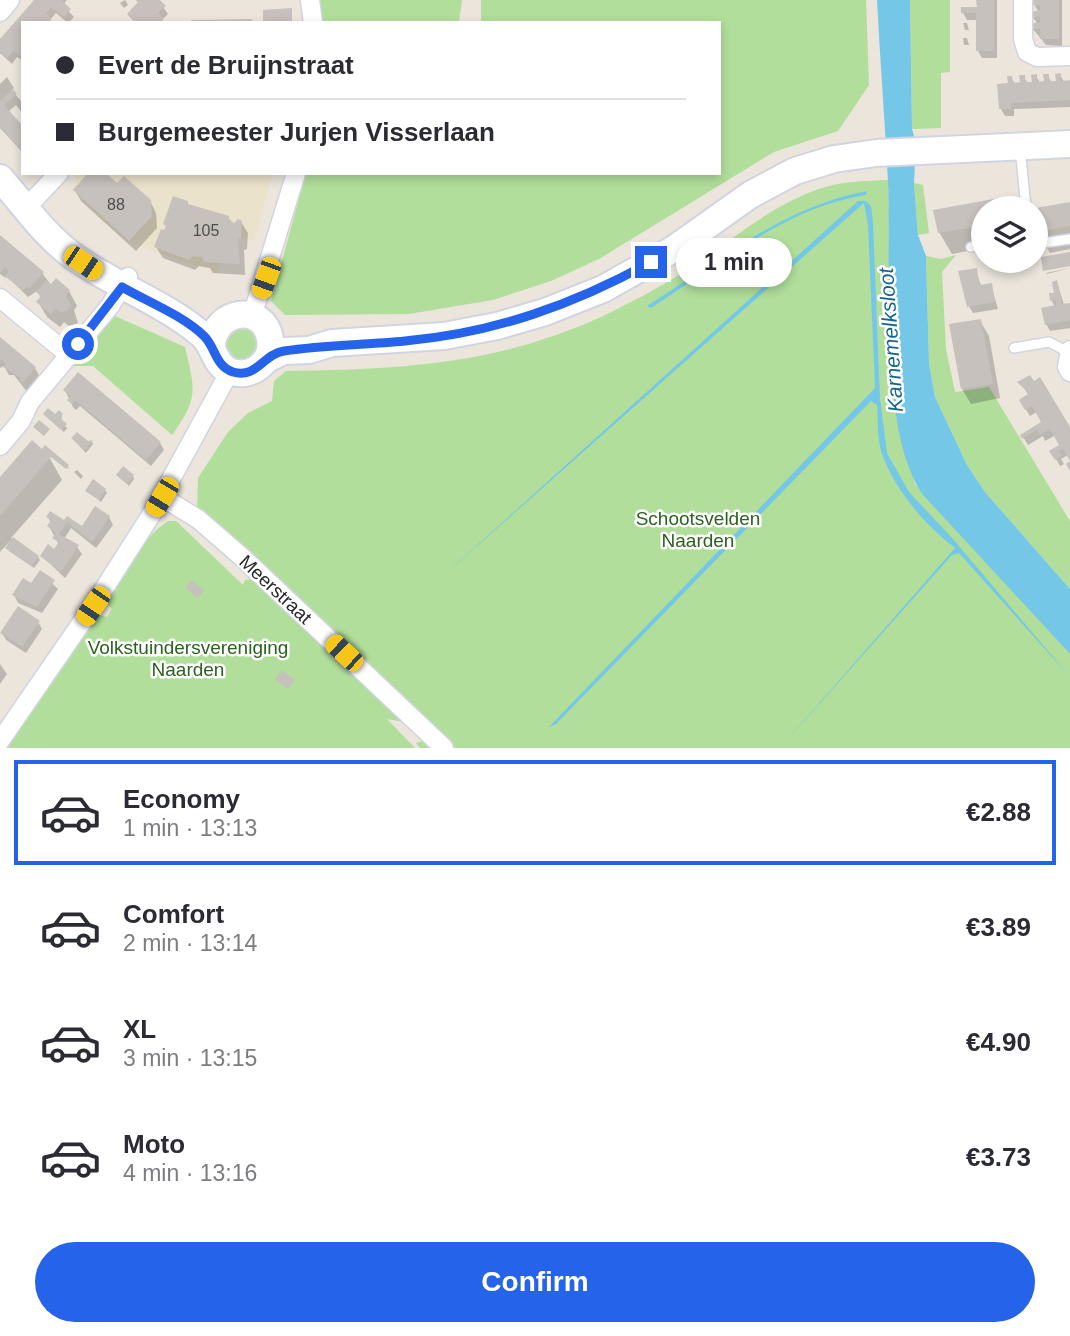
<!DOCTYPE html>
<html lang="en">
<head>
<meta charset="utf-8">
<style>
	body { margin:0; font-family:Helvetica,sans-serif; background:#f2f2f3; color:#2b2b33; height:100vh; display:flex; flex-direction:column; font-size:26px; white-space:nowrap }
	* { box-sizing:border-box; margin:0 }
	p { font-size:23px; color:#7c7c81 }
	.icon { flex:none; width:38px; height:38px; fill:none; stroke:currentColor; stroke-width:2; stroke-linecap:round; stroke-linejoin:round }
	.map { position:relative; height:748px; overflow:hidden }
	.side { display:flex; flex-direction:column; background:#fff; flex:1 }
	.side>* { flex:none }
	.guide { position:absolute; left:21px; top:21px; width:700px; height:154px; border-radius:0px; box-shadow:0 4px 10px #0003; display:grid; align-content:center; height:154px; padding:0 35px; background:#fff }
	.controls { position:absolute; left:971px; top:196px; display:grid; gap:14px }
	.controls a { display:grid; place-items:center; width:77px; height:77px; border-radius:50%; background:#fff; box-shadow:0 4px 10px #0003; font-size:35px }
	.end { position:absolute; width:32px; height:32px; margin:-16px; border:9px solid #2563eb; background:#fff; box-shadow:0 0 0 4px #fff }
	.from { border-radius:50% }
	.bubble { position:absolute; height:49px; border-radius:24px; background:#fff; box-shadow:0 4px 10px #0003; font-size:23px; font-weight:800; line-height:49px; text-align:center }
	.car { position:absolute; width:21px; height:42px; margin:-21px -10px; border-radius:9px; box-shadow:0 0 5px 2px #0007; background:linear-gradient(#f5c518 24%,#345 0 40%,#f5c518 0 76%,#345 0 86%,#f5c518 0) }
	.guide b { display:flex; align-items:center; gap:24px; height:66px; font-size:26px }
	.guide b+b { border-top:2px solid #e1e1e2 }
	.guide i { width:18px; height:18px; background:#2b2b33 }
	ul { padding:12px 0 0; list-style:none }
	li { display:flex; align-items:center; gap:21px; height:105px; margin:0 14px 10px; padding:0 21px; border:4px solid transparent; border-radius:0px }
	li div { flex:1 }
	li b { display:block; font-size:26px }
	li em { font-style:normal; font-weight:800 }
	li.current { border-color:#2563eb }
	li>.icon { width:63px; height:63px; stroke-width:1.5 }
	.primary-button { display:flex; gap:14px; margin-top:auto; padding:14px 35px }
	.primary-button a { flex:1; height:80px; border-radius:42px; background:#2563eb; color:#fff; font-size:28px; font-weight:800; line-height:80px; text-align:center }
	.map>svg:first-child { display:block }
	.education { fill:#ebe2cc }
	.green { fill:#b1de9b }
	.water { fill:#75c7e7 }
	.shadow { fill:#0003 }
	.building { fill:#c6c1bc }
	.lines { fill:none; stroke-linecap:round; stroke-linejoin:round }
	.lane-casing { stroke:#d1d4e1; stroke-width:12 }
	.street-casing { stroke:#d1d4e1; stroke-width:21 }
	.secondary-casing { stroke:#d1d4e1; stroke-width:30 }
	.lane { stroke:#fff; stroke-width:9 }
	.street { stroke:#fff; stroke-width:18 }
	.secondary { stroke:#fff; stroke-width:26 }
	.route { stroke:#2563eb; stroke-width:9 }
	.labels { text-anchor:middle; stroke-width:5; stroke-linejoin:round; paint-order:stroke }
	.number-label { font-size:16px; fill:#504f4e }
	.park-label { font-size:19px; fill:#2b621e; stroke:#fff }
	.street-label { font-size:19px; fill:#292929; stroke:#fff }
	.water-label { font-size:21px; font-style:italic; fill:#156592; stroke:#fff }
</style>
</head>
<body>
<div class="map">
<svg width="1070" height="748" viewBox="0 0 1070 748">
	<rect width="100%" height="100%" fill="#ebe5dc"/>
	<polygon class="education" points="73,173 273,173 254,241 230,234 217,273 127,242 70,190 77,181"/>
	<g class="green">
		<polygon points="314,0 462,0 459,23 318,23"/>
		<polygon points="481,0 866,0 869,85 838,131 774,152 599,259 551,281 493,300 409,314 285,315 271,301 306,173 719,173 719,23 481,23"/>
		<polygon points="910,0 950,0 950,72 941,73 941,128 912,129"/>
		<path d="M888 180 896 416 915 484 1070 654V748H420L416 743 436 736 197 514 198 478 228 432 248 413 272 401 274 381 286 371C400 369 495 365 601 317 630 303 659 288 685 271 731 242 772 203 825 187 846 181 866 181 888 180Z"/>
		<polygon points="914,183 923,185 929,233 918,235"/>
		<polygon points="956,255 942,272 946,349 955,392 989,387 1070,521 1070,589 985,492 967,465 935,397 929,364 926,256 941,259"/>
		<path d="M115 316 185 347C195 390 199 398 172 435L93 366H72Z"/>
		<polygon points="245,326 256,333 259,352 243,364 226,356 223,337 227,332"/>
		<path d="M168 521H176L243 585 245 580 251 579 409 723 387 719 415 748H5L96 614 107 617 112 609 105 601C124 573 140 540 168 521Z"/>
	</g>
	<g class="water">
		<path d="M877 0H910L912 129 916 143 914 183 918 235 926 256 929 364 935 397 967 465 985 492 1070 589V654L924 496C877 433 892 263 888 182 885 121 880 61 877 0Z"/>
		<path d="M867 191 866 195C786 207 718 265 651 308L647 306C716 262 785 206 867 191Z"/>
		<path d="M858 201H866L871 206 873 223 880 399 887 453 909 492 953 539 1070 677 959 553 952 555 780 748 955 548C925 525 895 490 882 454 877 439 878 420 877 405L871 401 556 724 549 727 875 388 868 225 864 203 442 577Z"/>
	</g>
	<g class="shadow">
		<polygon points="36,0 67,0 63,5 74,17 68,23 56,13 50,20 52,23 23,23 23,61 17,57 12,64 0,53 0,41"/>
		<polygon points="125,0 128,5 124,8 120,3"/>
		<polygon points="136,0 158,0 168,14 162,20 164,23 135,23 129,14 139,4"/>
		<polygon points="978,0 997,0 997,58 982,58 978,51 978,20 967,20 963,13 978,9"/>
		<polygon points="1038,0 1062,0 1062,46 1046,45 1033,29 1038,25 1033,17 1039,13 1034,4"/>
		<polygon points="963,23 967,23 969,30 965,30"/>
		<polygon points="963,38 967,38 969,45 964,45"/>
		<polygon points="1060,75 1064,82 1070,82 1070,75 1070,107 1014,109 1014,116 1005,116 1001,109 1011,77 1015,84 1021,84 1024,77 1028,84 1033,84 1036,76 1040,83 1046,83 1048,76 1052,83 1057,83"/>
		<polygon points="7,77 14,88 11,90 23,103 22,113 16,105 8,112 23,129 23,153 0,128 0,84"/>
		<polygon points="117,186 150,201 156,213 157,228 136,251 81,201 75,190"/>
		<polygon points="1009,198 1015,208 984,208 984,248 952,254 939,232 935,211"/>
		<polygon points="1070,204 1070,249 1050,253 1038,231 1036,210"/>
		<polygon points="189,206 227,217 235,225 241,222 248,233 247,249 244,250 245,275 213,273 210,268 199,266 195,270 163,258 156,247 167,228 165,224"/>
		<polygon points="0,238 42,273 52,286 69,291 77,306 74,310 78,323 70,327 64,322 60,327 47,317 38,302 41,298 37,291 28,297 7,276 6,278 0,274"/>
		<polygon points="1070,268 1047,274 1046,273"/>
		<polygon points="976,270 981,286 991,285 998,309 973,313 969,306"/>
		<polygon points="1057,282 1064,305 1070,304 1070,328 1050,331 1046,324 1055,307 1052,301"/>
		<polygon points="980,321 989,336 1000,398 971,404 962,389"/>
		<polygon points="0,339 35,368 43,383 31,397 14,375 9,375 4,366 0,368"/>
		<polygon points="1020,383 1070,431 1070,459 1068,455 1061,459 1064,464 1060,466 1052,452 1062,445 1056,435 1045,441 1043,436 1028,445 1022,435 1044,422 1037,412 1030,416 1021,401 1029,395"/>
		<polygon points="65,390 160,443 164,450 151,466 80,406 76,410 73,407"/>
		<polygon points="45,414 62,415 61,421 67,428 64,432"/>
		<polygon points="73,439 92,442 93,444 86,453"/>
		<polygon points="32,443 68,467 69,469 48,455 62,480 11,538 38,557 40,560 34,568 9,551 10,541 0,552 0,480"/>
		<polygon points="77,470 83,476 81,479 74,472"/>
		<polygon points="118,475 133,476 134,479 129,486"/>
		<polygon points="105,490 107,493 101,502 88,491"/>
		<polygon points="48,517 64,523 68,518 82,528 109,517 113,525 96,548 71,528 64,539 77,547 82,554 65,578 42,556 55,551 59,545 49,526 51,523"/>
		<polygon points="41,573 58,589 42,613 18,603 14,595 32,586"/>
		<polygon points="38,622 42,629 26,653 6,640 2,633"/>
		<polygon points="0,664 7,674 0,684"/>
	</g>
	<g class="building">
		<polygon points="34,0 61,0 71,9 64,17 51,7 46,13 51,18 46,23 23,23 23,58 13,51 7,58 0,51 0,39"/>
		<polygon points="136,0 160,0 166,6 158,13 163,18 158,23 135,23 127,14 138,2"/>
		<polygon points="976,0 994,0 994,51 976,51 976,13 961,13 961,7 977,7"/>
		<polygon points="1032,0 1059,0 1059,39 1040,39 1040,29 1032,29 1032,23 1040,23 1040,17 1032,17 1032,11 1040,11 1040,5 1032,5"/>
		<polygon points="292,8 292,23 263,23 263,10"/>
		<polygon points="252,19 252,23 191,23 191,20"/>
		<polygon points="1061,73 1061,81 1070,80 1070,100 1011,103 1011,109 999,109 997,84 1008,83 1007,76 1012,76 1013,83 1020,82 1019,75 1025,75 1025,82 1032,82 1031,75 1037,74 1037,82 1044,81 1043,74 1049,74 1049,81 1056,81 1055,74"/>
		<polygon points="13,89 17,94 4,105 23,126 23,153 0,127 0,101"/>
		<polygon points="88,173 106,173 117,183 124,176 151,200 152,216 129,241 73,190"/>
		<polygon points="173,196 188,201 188,204 229,216 229,221 234,223 238,219 242,221 241,238 238,239 240,264 204,262 202,257 193,256 189,260 154,247 161,229 164,230 166,226 163,224"/>
		<polygon points="1010,196 1012,208 984,208 984,225 938,233 933,210"/>
		<polygon points="1070,202 1070,226 1036,232 1036,208"/>
		<polygon points="0,235 44,272 30,288 27,286 23,291 5,276 9,271 5,267 0,274"/>
		<polygon points="1070,252 1070,266 1043,271 1041,257"/>
		<polygon points="977,268 979,285 992,283 995,302 967,307 958,271"/>
		<polygon points="56,278 70,290 66,296 71,305 67,311 60,312 55,308 51,314 36,302 41,296 36,292 46,280 51,284"/>
		<polygon points="1057,280 1062,304 1070,303 1070,320 1045,325 1041,308 1056,305 1056,301 1050,301 1049,293 1054,293 1052,282"/>
		<polygon points="981,319 993,384 961,389 949,324"/>
		<polygon points="0,337 36,367 22,384 20,378 3,367 6,364 0,359"/>
		<polygon points="78,372 161,442 146,460 75,400 72,404 67,400 71,396 63,390"/>
		<polygon points="1030,375 1034,381 1040,377 1070,427 1070,471 1066,464 1070,461 1063,449 1059,451 1062,456 1055,460 1049,451 1059,445 1050,429 1040,435 1037,430 1022,439 1020,435 1041,422 1032,406 1025,410 1019,400 1029,393 1017,382"/>
		<polygon points="48,408 55,414 59,410 63,414 60,418 67,424 61,430 43,414"/>
		<polygon points="39,420 50,429 44,436 33,427"/>
		<polygon points="77,432 88,441 93,440 85,450 71,438"/>
		<polygon points="32,440 42,449 45,445 69,465 66,469 51,457 0,516 0,477"/>
		<polygon points="123,466 134,475 127,484 116,475"/>
		<polygon points="93,479 106,489 99,500 85,491"/>
		<polygon points="95,506 110,516 92,542 67,522 59,534 79,545 61,572 40,556 48,544 54,549 59,542 52,538 56,533 47,526 51,520 46,517 50,511 64,520 67,516 82,526"/>
		<polygon points="13,537 39,556 32,566 5,548"/>
		<polygon points="40,570 55,580 37,607 12,595 23,578 31,583"/>
		<polygon points="192,580 204,591 197,598 185,587"/>
		<polygon points="18,606 40,621 22,647 0,633"/>
		<polygon points="282,670 295,680 288,689 275,679"/>
	</g>
	<g class="lines">
		<defs>
			<g id="lane">
				<polyline points="1020,147 1026,208"/>
				<polyline points="1036,244 1070,239"/>
				<polyline points="971,247 984,245"/>
				<polyline points="1014,348 1049,342 1068,352"/>
			</g>
			<g id="street">
				<polyline points="310,0 313,23"/>
				<polyline points="1023,0 1023,39 1027,52 1037,57 1070,56"/>
				<polyline points="0,12 10,0"/>
				<polyline points="26,208 59,173"/>
				<polyline points="0,298 69,355"/>
				<polyline points="252,316 296,173"/>
				<polyline points="1070,350 1067,367 1070,372"/>
				<polyline points="0,446 21,421 30,402 110,306 128,277"/>
				<polyline points="162,497 198,519 243,558 444,748"/>
				<polyline points="0,741 93,606 153,512 230,371"/>
			</g>
			<g id="secondary">
				<path d="M0 178C24 205 44 235 73 256 113 285 163 302 201 334 214 344 213 363 229 371 251 380 274 361 270 339 264 302 213 309 212 347"/>
				<polyline points="267,359 283,351 309,350 332,343 444,336 497,326 545,312 603,289 674,249 750,195 795,171 834,159 876,153 1070,144"/>
			</g>
		</defs>
		<use href="#lane" class="lane-casing"/>
		<use href="#street" class="street-casing"/>
		<use href="#secondary" class="secondary-casing"/>
		<use href="#lane" class="lane"/>
		<use href="#street" class="street"/>
		<use href="#secondary" class="secondary"/>
	</g>
	<g class="lines">
		<path class="route" d="M78 344 122 287C148 302 182 315 204 336 216 348 215 366 233 372 257 379 263 354 284 351 324 345 364 345 405 341 494 333 573 305 651 262"/>
	</g>
	<g class="labels">
		<g class="number-label">
			<text x="116" y="210">88</text>
			<text x="206" y="236">105</text>
		</g>
		<g class="park-label">
			<text x="698" y="525">Schootsvelden<tspan x="698" dy="22">Naarden</tspan></text>
			<text x="188" y="654">Volkstuindersvereniging<tspan x="188" dy="22">Naarden</tspan></text>
		</g>
		<g class="street-label">
			<text transform="translate(276 589) rotate(43)" y="7">Meerstraat</text>
		</g>
		<g class="water-label">
			<text transform="translate(891 340) rotate(-94)" y="7">Karnemelksloot</text>
		</g>
	</g>
</svg>
<div class="controls">
<a><svg class="icon" aria-label="layers" viewBox="0 0 24 24"><path d="M12 4l9 5-9 5-9-5zM3 14l9 5 9-5"/></svg></a>
</div>
<i class="end from" style="left:78px;top:344px"></i>
<i class="end" style="left:651px;top:262px"></i>
<div class="bubble" style="left:676px;top:238px;width:116px">1 min</div>
<i class="car" style="left:83px;top:263px;rotate:124deg"></i>
<i class="car" style="left:266px;top:278px;rotate:200deg"></i>
<i class="car" style="left:162px;top:497px;rotate:211deg"></i>
<i class="car" style="left:93px;top:606px;rotate:214deg"></i>
<i class="car" style="left:344px;top:653px;rotate:313deg"></i>
<div class="guide">
<b><i class="from"></i>Evert de Bruijnstraat</b>
<b><i></i>Burgemeester Jurjen Visserlaan</b>
</div>
</div>
<section class="side">
<ul>
<li class="current"><svg class="icon" aria-label="car" viewBox="0 0 24 24"><path d="M5 17H2v-5l4-1 3-4h7l3 4 3 1v5h-3M9 17h6M6 11h13"/><circle cx="7" cy="17" r="2"/><circle cx="17" cy="17" r="2"/></svg><div><b>Economy</b><p>1 min · 13:13</p></div><em>€2.88</em></li>
<li><svg class="icon" aria-label="car" viewBox="0 0 24 24"><path d="M5 17H2v-5l4-1 3-4h7l3 4 3 1v5h-3M9 17h6M6 11h13"/><circle cx="7" cy="17" r="2"/><circle cx="17" cy="17" r="2"/></svg><div><b>Comfort</b><p>2 min · 13:14</p></div><em>€3.89</em></li>
<li><svg class="icon" aria-label="car" viewBox="0 0 24 24"><path d="M5 17H2v-5l4-1 3-4h7l3 4 3 1v5h-3M9 17h6M6 11h13"/><circle cx="7" cy="17" r="2"/><circle cx="17" cy="17" r="2"/></svg><div><b>XL</b><p>3 min · 13:15</p></div><em>€4.90</em></li>
<li><svg class="icon" aria-label="car" viewBox="0 0 24 24"><path d="M5 17H2v-5l4-1 3-4h7l3 4 3 1v5h-3M9 17h6M6 11h13"/><circle cx="7" cy="17" r="2"/><circle cx="17" cy="17" r="2"/></svg><div><b>Moto</b><p>4 min · 13:16</p></div><em>€3.73</em></li>
</ul>
<div class="primary-button"><a>Confirm</a></div>
</section>
</body>
</html>
